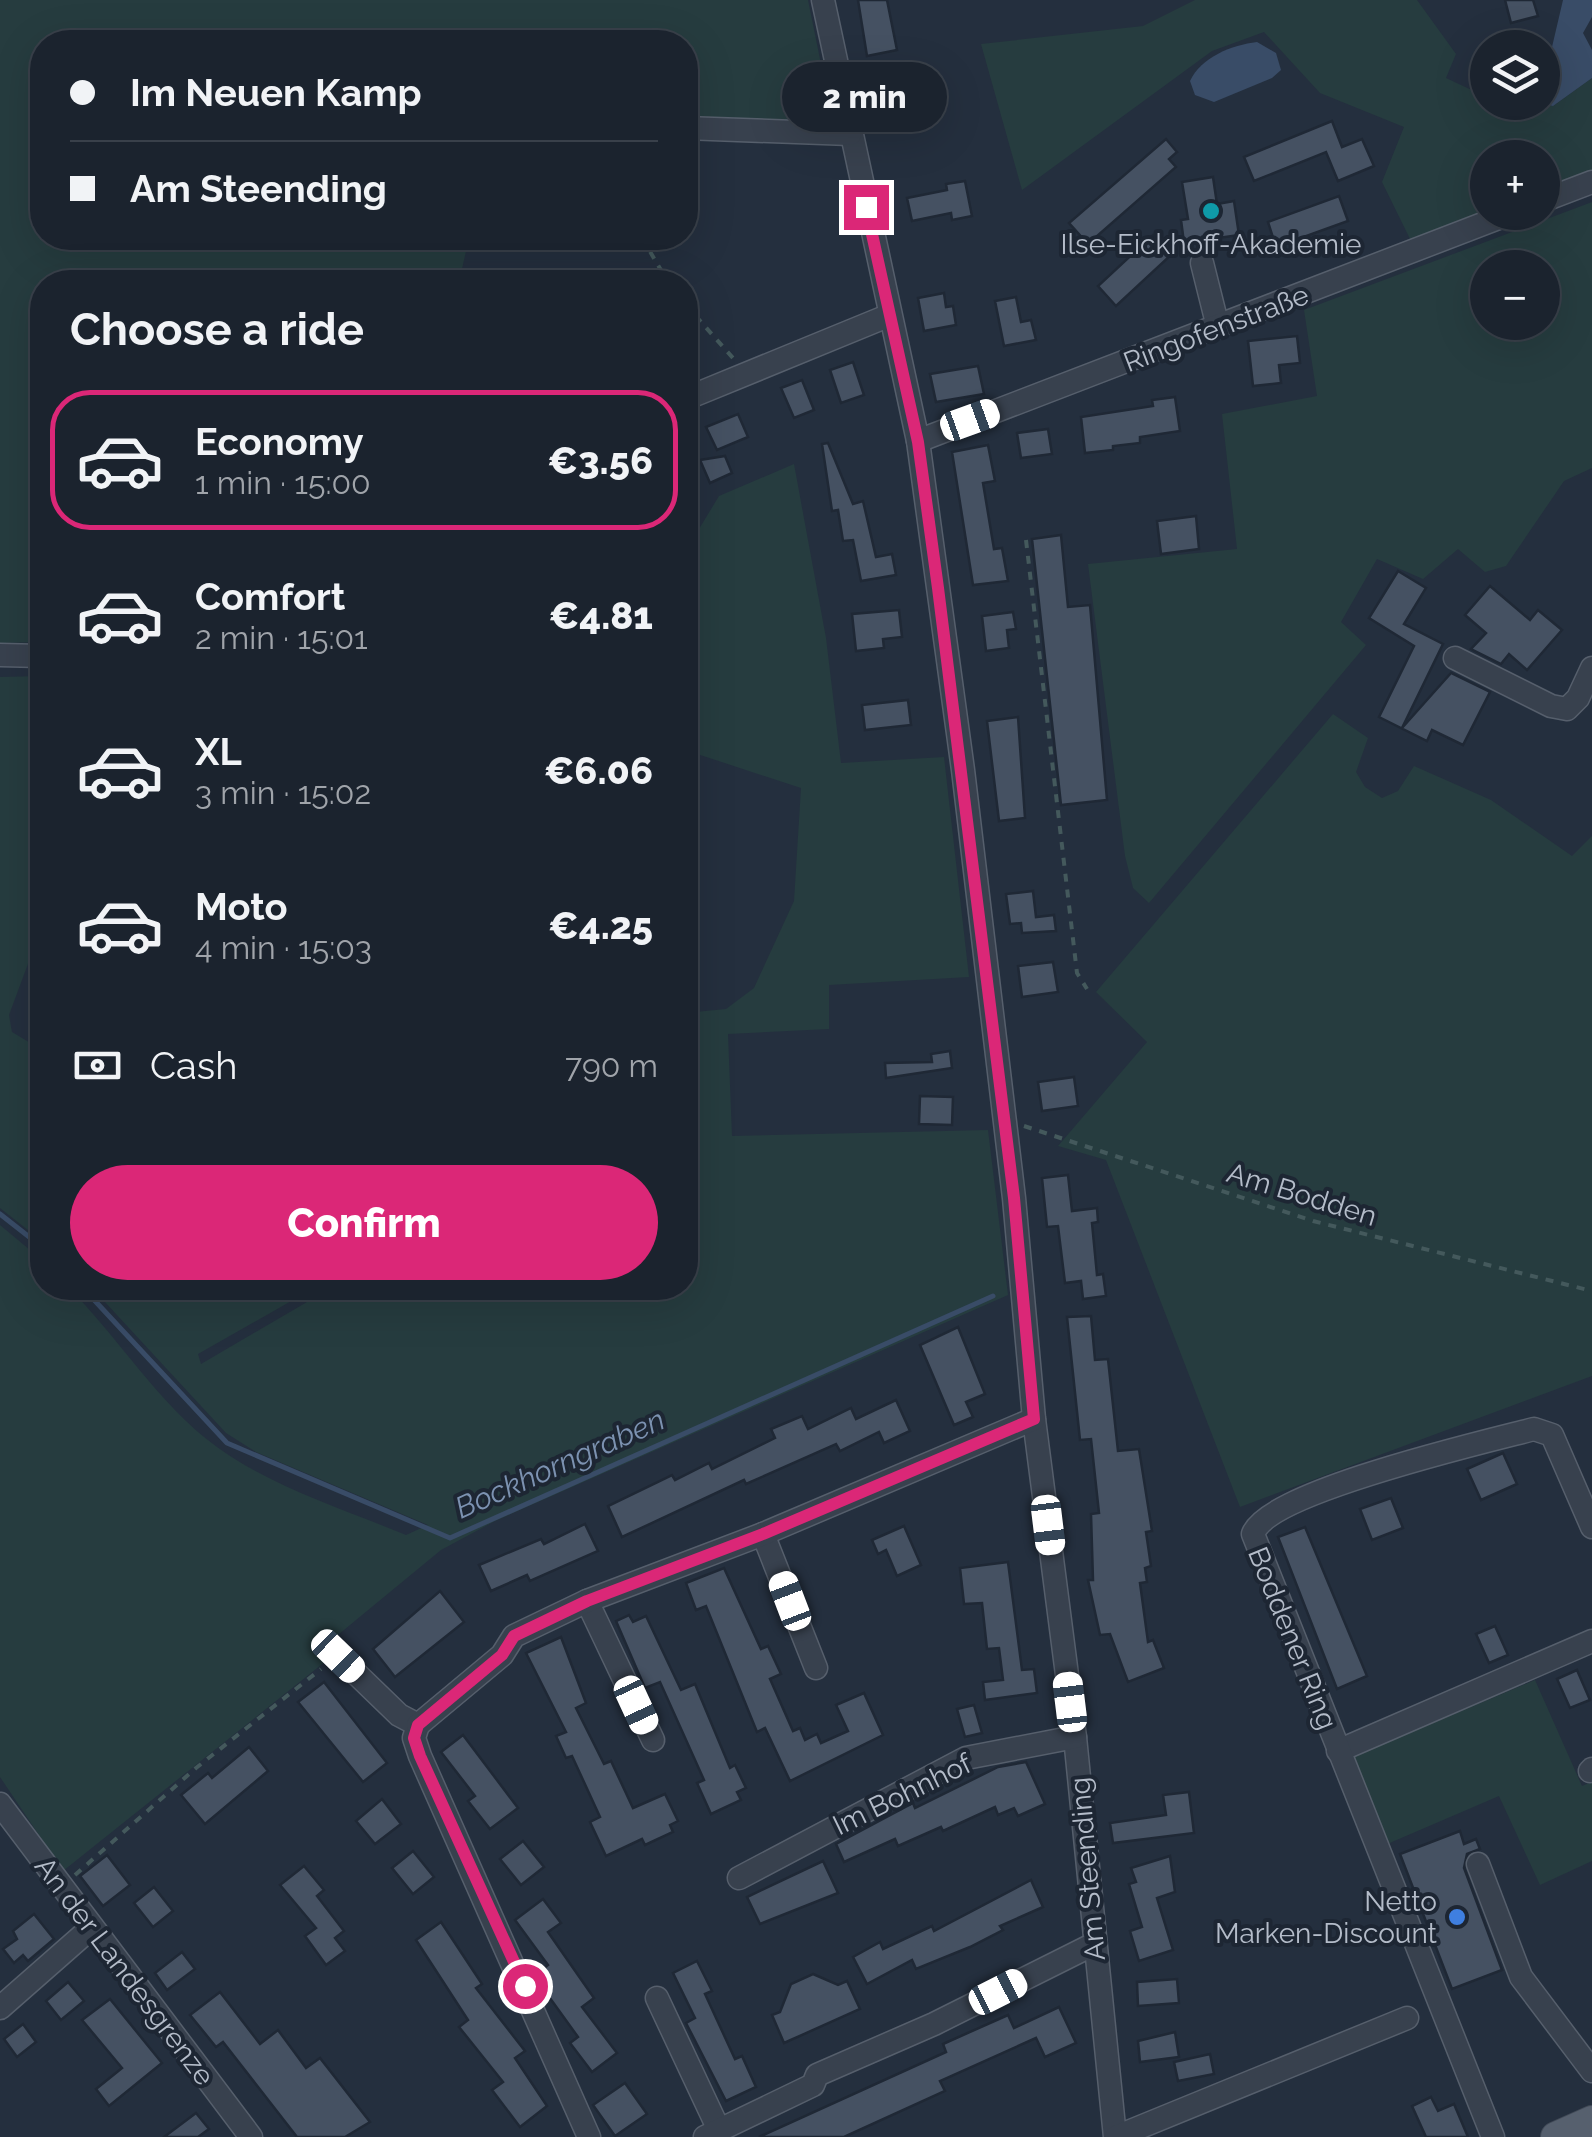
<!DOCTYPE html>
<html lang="en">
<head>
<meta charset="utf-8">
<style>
	body { margin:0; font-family:Raleway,sans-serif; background:#242b36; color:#f1f3f6; height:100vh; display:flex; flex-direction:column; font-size:38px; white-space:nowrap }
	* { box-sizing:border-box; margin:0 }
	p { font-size:32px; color:#a0a4aa }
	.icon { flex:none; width:55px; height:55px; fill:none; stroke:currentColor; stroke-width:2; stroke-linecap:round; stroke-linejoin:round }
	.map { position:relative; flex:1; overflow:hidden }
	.panel { position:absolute; left:30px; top:270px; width:668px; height:1030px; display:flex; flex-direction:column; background:#1b232e; border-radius:40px; box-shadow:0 10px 40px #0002,0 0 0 2px #39404a }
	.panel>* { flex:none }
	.top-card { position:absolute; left:30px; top:30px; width:668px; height:220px; border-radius:40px; box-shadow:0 10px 40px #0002,0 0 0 2px #39404a; display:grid; align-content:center; height:220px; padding:0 40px; background:#1b232e }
	.fabs { position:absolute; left:1470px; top:30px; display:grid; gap:20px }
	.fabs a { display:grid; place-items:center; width:90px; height:90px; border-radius:50%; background:#1b232e; box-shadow:0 10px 40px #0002,0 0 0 2px #39404a; font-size:50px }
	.end { position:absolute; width:45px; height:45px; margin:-22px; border:12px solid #db2777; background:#fff; box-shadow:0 0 0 5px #fff }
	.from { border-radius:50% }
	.bubble { position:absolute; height:70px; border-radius:35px; background:#1b232e; box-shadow:0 10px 40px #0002,0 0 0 2px #39404a; font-size:32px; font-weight:800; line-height:70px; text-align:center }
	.car { position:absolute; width:30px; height:60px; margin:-30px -15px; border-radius:12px; box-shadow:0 0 8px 2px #0007; background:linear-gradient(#fff 24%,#345 0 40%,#fff 0 76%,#345 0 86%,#fff 0) }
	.top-card b { display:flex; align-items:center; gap:35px; height:95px; font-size:38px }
	.top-card b+b { border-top:2px solid #39404a }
	.top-card i { width:25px; height:25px; background:#f1f3f6 }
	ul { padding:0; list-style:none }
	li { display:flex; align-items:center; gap:30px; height:140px; margin:0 20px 15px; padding:0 20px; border:5px solid transparent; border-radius:40px }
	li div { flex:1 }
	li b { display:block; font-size:38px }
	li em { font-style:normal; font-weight:800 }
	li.current { border-color:#db2777 }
	li>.icon { width:90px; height:90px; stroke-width:1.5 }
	h2 { padding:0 40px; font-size:45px; line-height:120px }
	.pay { display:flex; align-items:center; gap:25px; height:110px; padding:0 40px; font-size:38px }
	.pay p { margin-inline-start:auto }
	.button { display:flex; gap:20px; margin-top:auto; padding:20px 40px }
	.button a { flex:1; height:115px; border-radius:60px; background:#db2777; color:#fff; font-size:40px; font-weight:800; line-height:115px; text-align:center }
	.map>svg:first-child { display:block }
	.green { fill:#263c3f; fill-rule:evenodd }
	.water { fill:#394c67 }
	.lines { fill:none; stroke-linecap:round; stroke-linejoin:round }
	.stream { stroke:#394c67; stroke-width:5 }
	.building { fill:#455162; stroke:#1f2835; stroke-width:2.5 }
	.minor-casing { stroke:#565f6c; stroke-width:25 }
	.major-casing { stroke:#414a57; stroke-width:32 }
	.path { stroke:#44595c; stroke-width:4; stroke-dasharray:8 8; stroke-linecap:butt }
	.minor { stroke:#38414e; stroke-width:22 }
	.major { stroke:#56606e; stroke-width:30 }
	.route { stroke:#db2777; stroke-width:12 }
	.culture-dot { fill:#0f9aa8; stroke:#1d2633; stroke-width:4 }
	.shop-dot { fill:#3f7fe0; stroke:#1d2633; stroke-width:4 }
	.labels { text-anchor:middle; stroke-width:8; stroke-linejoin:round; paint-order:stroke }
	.poi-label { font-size:28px; fill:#b4bcc9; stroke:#1d2633 }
	.street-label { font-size:28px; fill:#b4bcc9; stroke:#1d2633 }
	.water-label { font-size:30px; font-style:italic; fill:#7c92b1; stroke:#1d2633 }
</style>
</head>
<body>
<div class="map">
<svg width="1592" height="2137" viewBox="0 0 1592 2137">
	<rect width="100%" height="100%" fill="#242f3e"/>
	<g class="green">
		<polygon points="0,0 808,0 832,118 823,124 685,120 685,42 42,42 42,238 469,238 459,282 42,282 42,642 0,643"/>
		<polygon points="1195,0 1417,0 1456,54 1446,78 1478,93 1487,75 1488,102 1553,106 1592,78 1592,172 1543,191 1542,158 1488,158 1488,212 1412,243 1382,182 1404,127 1320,93 1264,32 1212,51 1022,190 981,44 1143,26"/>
		<path d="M1592 202V468L1564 481 1506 566 1485 572 1458 549 1423 579 1377 559 1341 622 1366 645 1149 903 1133 888 1125 856 1088 564 1237 549 1222 414 1317 396 1304 310ZM1488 268H1542V322H1488Z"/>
		<path d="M794 464 826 638 841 763 944 757 969 977 829 985V1029L728 1034 732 1136 988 1130 1008 1295 495 1521 441 1550 333 1639 341 1649 63 1871 0 1777V1225L42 1260V1288H69C119 1338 159 1405 217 1447 272 1487 343 1509 406 1535L428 1525 256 1452 226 1433 92 1288H314L198 1354 201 1364 331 1288H685V1013L726 1009 754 988 794 901 801 788 685 750V600L697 589 699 529 719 496Z"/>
		<polygon points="42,676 42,926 9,1015 12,1032 42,1050 42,1241 0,1208 0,677"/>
		<polygon points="1333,714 1368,738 1356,772 1365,787 1382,798 1398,791 1414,766 1491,800 1572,856 1592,836 1592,1376 1240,1507 1106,1160 1058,1146 1147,1042 1096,992"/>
		<polygon points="1535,1680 1582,1786 1592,1782 1592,1861 1540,1885 1499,1796 1385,1845 1350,1758"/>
	</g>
	<g class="water">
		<polygon points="1563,0 1592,0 1592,17 1583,33 1592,50 1592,78 1553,106 1540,103 1543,49 1552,47"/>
		<path d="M1257 42 1276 53 1281 70 1272 78 1214 102 1195 95 1190 81C1201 57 1232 45 1257 42Z"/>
	</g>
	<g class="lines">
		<g class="stream">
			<polyline points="0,1214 42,1247"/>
			<polyline points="83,1288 227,1443 450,1538 993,1296"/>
		</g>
	</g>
	<g class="building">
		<polygon points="858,0 887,0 897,50 867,56"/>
		<polygon points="1505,0 1533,0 1538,16 1511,23"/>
		<polygon points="893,87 898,108 908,118 896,130 883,118 877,91"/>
		<polygon points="1332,121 1342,147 1362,139 1374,166 1338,181 1326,152 1254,181 1244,157"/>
		<polygon points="1166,139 1177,152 1169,159 1176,167 1088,244 1069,223"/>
		<polygon points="1213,177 1217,204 1234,201 1239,235 1184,243 1181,220 1188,219 1182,182"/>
		<polygon points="965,181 972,216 952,220 951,213 912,221 907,198 947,190 946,184"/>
		<polygon points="1339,196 1348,221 1276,247 1268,222"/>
		<polygon points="1153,235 1171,255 1116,306 1098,286"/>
		<polygon points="944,293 946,307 953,306 956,325 924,331 918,298"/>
		<polygon points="1016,297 1021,322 1031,320 1036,340 1004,346 995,301"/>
		<polygon points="1297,336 1300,363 1279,365 1281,383 1253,386 1248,341"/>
		<polygon points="853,362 864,395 841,403 830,370"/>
		<polygon points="978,366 984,394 936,402 930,374"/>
		<polygon points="802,380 814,410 794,418 781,388"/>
		<polygon points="1175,397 1180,431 1140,437 1140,443 1113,446 1113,450 1085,453 1081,417 1153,406 1152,400"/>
		<polygon points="738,414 748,437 717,450 706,427"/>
		<polygon points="1048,429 1052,454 1021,458 1017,433"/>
		<polygon points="828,443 853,504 863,501 876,557 892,554 896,575 861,581 853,540 843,541 838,510 832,511 822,444"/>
		<polygon points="988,445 995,481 983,483 994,549 1002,548 1008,581 973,585 952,452"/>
		<polygon points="725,456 732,473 710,483 700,460"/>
		<polygon points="1196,516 1199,549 1161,554 1157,521"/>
		<polygon points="1061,535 1068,607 1090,605 1107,800 1061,805 1032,539"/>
		<polygon points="1398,571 1426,588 1404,624 1443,644 1402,728 1451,673 1490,692 1463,745 1432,730 1427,741 1379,717 1414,646 1369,618"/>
		<polygon points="1490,586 1530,620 1538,610 1562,630 1527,670 1509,654 1501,664 1471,649 1486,633 1465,615"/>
		<polygon points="899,610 902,637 883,639 884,648 856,651 852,614"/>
		<polygon points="1013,612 1016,629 1007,630 1009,648 986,651 982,616"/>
		<polygon points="908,700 911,725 865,730 862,705"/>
		<polygon points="1018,717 1025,818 999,821 987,721"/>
		<polygon points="1033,891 1036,917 1054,915 1056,931 1022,933 1021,923 1010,924 1006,894"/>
		<polygon points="1053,962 1058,992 1022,997 1018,966"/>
		<polygon points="950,1051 952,1068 886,1078 885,1063 932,1062 931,1054"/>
		<polygon points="1074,1077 1078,1106 1042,1111 1038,1082"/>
		<polygon points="920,1096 953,1097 952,1125 919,1124"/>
		<polygon points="1068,1175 1072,1211 1097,1208 1098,1222 1092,1223 1097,1275 1103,1274 1106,1296 1083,1299 1081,1281 1065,1283 1058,1226 1047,1227 1042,1178"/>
		<polygon points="1091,1316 1095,1360 1108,1359 1118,1451 1139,1449 1152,1531 1146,1532 1151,1566 1145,1568 1147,1582 1140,1583 1148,1642 1153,1640 1164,1668 1128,1682 1110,1634 1100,1635 1088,1580 1093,1580 1091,1514 1099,1513 1091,1439 1080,1440 1067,1317"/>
		<polygon points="958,1327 985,1394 966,1402 973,1417 954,1425 920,1345"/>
		<polygon points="896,1400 910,1431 884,1443 879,1432 840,1451 836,1444 746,1484 744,1480 622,1537 608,1506 672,1475 675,1480 709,1463 712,1469 775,1438 771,1429 802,1416 808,1429 851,1408 856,1419"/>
		<polygon points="1503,1453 1517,1484 1481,1500 1467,1469"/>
		<polygon points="1391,1498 1403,1528 1372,1540 1360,1509"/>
		<polygon points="585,1524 598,1551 530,1581 527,1575 491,1591 479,1565 541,1539 544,1544"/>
		<polygon points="904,1526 921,1565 897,1576 886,1550 878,1554 872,1540"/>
		<polygon points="1305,1527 1367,1676 1337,1689 1278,1537"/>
		<polygon points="1008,1562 1022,1670 1034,1669 1037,1693 985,1700 983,1682 1003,1680 999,1648 987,1649 982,1603 964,1604 960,1568"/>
		<polygon points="724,1568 761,1649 768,1646 781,1674 770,1679 793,1731 800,1728 805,1740 817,1734 821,1743 848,1731 836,1705 864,1693 883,1735 790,1781 765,1728 757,1732 706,1606 696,1610 686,1583"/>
		<polygon points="440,1591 464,1622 395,1677 373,1649"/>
		<polygon points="629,1615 633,1622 646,1616 681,1690 695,1684 730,1768 735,1765 746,1788 737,1792 741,1800 711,1814 697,1783 704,1780 660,1682 645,1688 616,1621"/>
		<polygon points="1495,1626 1508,1655 1489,1663 1476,1634"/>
		<polygon points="561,1637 586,1703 576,1708 604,1764 611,1761 633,1808 665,1794 678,1821 670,1825 673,1832 645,1845 642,1839 606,1856 590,1822 600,1817 572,1756 566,1758 556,1736 566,1732 526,1653"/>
		<polygon points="1577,1670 1590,1700 1570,1708 1557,1679"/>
		<polygon points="324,1682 387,1763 363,1782 298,1702"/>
		<polygon points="974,1705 982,1733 965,1737 957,1709"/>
		<polygon points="463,1735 518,1808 490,1829 468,1801 475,1796 441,1752"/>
		<polygon points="249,1747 268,1771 205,1824 181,1795 208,1773 212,1778"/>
		<polygon points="1026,1762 1045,1804 1018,1816 1014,1808 998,1815 995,1807 943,1831 941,1827 898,1846 895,1839 844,1862 836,1844 913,1803 915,1808 998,1767"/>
		<polygon points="1189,1792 1194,1833 1113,1843 1110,1823 1166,1815 1163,1795"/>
		<polygon points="382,1799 401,1824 375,1844 356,1821"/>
		<polygon points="1460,1831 1464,1844 1476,1839 1480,1849 1467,1854 1464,1868 1502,1970 1452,1989 1400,1854"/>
		<polygon points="523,1841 544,1867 521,1885 500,1859"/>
		<polygon points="413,1851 434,1877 413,1894 392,1868"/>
		<polygon points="107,1855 130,1885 103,1906 80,1876"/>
		<polygon points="1170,1856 1175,1892 1157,1898 1173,1950 1139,1961 1130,1931 1142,1927 1129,1884 1136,1882 1131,1868"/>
		<polygon points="823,1861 838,1893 760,1924 747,1897"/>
		<polygon points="304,1866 324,1890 317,1896 344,1931 335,1938 345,1951 326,1965 305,1936 316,1928 280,1885"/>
		<polygon points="1031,1880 1043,1907 1000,1926 1003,1930 970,1947 916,1969 912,1960 867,1984 853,1957 880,1942 883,1949 932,1926 934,1931"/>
		<polygon points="154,1887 173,1911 153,1927 134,1903"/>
		<polygon points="543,1899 561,1923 548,1932 594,1998 582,2007 617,2053 592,2072 570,2043 578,2037 534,1976 548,1965 515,1920"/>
		<polygon points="34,1914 54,1939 28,1961 23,1955 14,1963 3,1949 17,1939 13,1931"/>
		<polygon points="441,1922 482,1984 476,1988 525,2051 515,2058 547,2106 520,2127 492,2090 503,2082 459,2027 468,2020 416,1940"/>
		<polygon points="182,1952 195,1969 167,1990 155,1973"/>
		<polygon points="697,1961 712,1991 705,1994 735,2059 742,2056 756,2087 726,2101 686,2023 695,2018 673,1973"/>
		<polygon points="813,1974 838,1985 847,1981 860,2009 784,2043 772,2015 780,2012 791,1984"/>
		<polygon points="1177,1979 1179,2003 1138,2006 1137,1982"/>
		<polygon points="68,1982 84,2001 61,2020 46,2001"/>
		<polygon points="220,1992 260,2044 278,2030 306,2068 320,2058 370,2122 345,2137 297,2137 223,2042 216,2047 190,2015"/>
		<polygon points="110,1999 162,2063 109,2106 96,2089 122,2068 82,2020"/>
		<polygon points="1059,2007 1076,2043 1045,2057 1036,2038 940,2081 945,2091 844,2137 759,2137 946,2052 943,2044 1008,2015 1014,2028"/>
		<polygon points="23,2024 36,2042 17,2057 4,2039"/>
		<polygon points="1175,2032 1179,2057 1140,2062 1138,2041"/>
		<polygon points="1210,2054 1214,2074 1178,2081 1174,2062"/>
		<polygon points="625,2083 647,2114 615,2136 593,2105"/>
		<polygon points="1431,2097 1438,2111 1454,2104 1468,2137 1426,2137 1412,2106"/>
		<polygon points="196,2113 209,2129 198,2137 164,2137"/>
	</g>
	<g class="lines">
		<defs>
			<g id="minor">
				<polyline points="823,0 918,441 963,770 1014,1198 1034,1419 1075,1737 1115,2137"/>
				<polyline points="685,128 850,134"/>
				<polyline points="1542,201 1592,182"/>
				<polyline points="1202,263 1218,327"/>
				<polyline points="685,399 890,315"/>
				<polyline points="918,441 1514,212"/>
				<polyline points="0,655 42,656"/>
				<polyline points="1455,658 1551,706 1567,709 1578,698 1592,668"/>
				<polyline points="763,1534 816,1668"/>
				<polyline points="587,1601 653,1740"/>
				<polyline points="338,1656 399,1715 418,1725 414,1738 420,1756 589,2137"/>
				<polyline points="418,1725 502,1655 514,1636 587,1601 763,1534 1034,1419"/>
				<polyline points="1338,1751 1592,1641"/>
				<polyline points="1590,1771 1592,1769"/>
				<polyline points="0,1804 251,2137"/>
				<polyline points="1478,1864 1521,1977 1592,2071"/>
				<polyline points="739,1878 966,1758 1075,1737"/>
				<polyline points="657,1998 719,2130"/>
				<polyline points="0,2008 91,1928"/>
				<polyline points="705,2137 813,2085 817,2075 934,2024 1092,1945"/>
				<polyline points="1116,2137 1407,2018"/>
				<path d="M1493 2137 1253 1534C1268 1492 1484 1442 1534 1429L1552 1435 1592 1527"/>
			</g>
			<polyline id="major" points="1556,2137 1592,2121"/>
		</defs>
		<use href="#minor" class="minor-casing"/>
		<use href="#major" class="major-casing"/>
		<g class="path">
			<polyline points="642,238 668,282"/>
			<polyline points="685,304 733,358"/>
			<polyline points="1026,540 1077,973 1087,989"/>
			<polyline points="1024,1126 1313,1221 1592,1291"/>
			<polyline points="75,1875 196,1768 321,1669"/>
		</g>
		<use href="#minor" class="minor"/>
		<use href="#major" class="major"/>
	</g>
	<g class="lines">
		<polyline class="route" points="525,1986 420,1756 414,1738 418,1725 502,1655 514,1636 587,1601 763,1534 1034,1419 1014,1198 938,588 918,442 866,207"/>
	</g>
	<circle class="culture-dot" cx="1211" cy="211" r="10"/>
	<circle class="shop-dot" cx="1457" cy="1917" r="10"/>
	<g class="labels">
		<g class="poi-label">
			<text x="1211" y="254">Ilse-Eickhoff-Akademie</text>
			<text x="1437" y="1911" text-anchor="end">Netto<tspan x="1437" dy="32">Marken-Discount</tspan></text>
		</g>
		<g class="street-label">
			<text transform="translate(1216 328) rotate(-21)" y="10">Ringofenstraße</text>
			<text transform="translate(1302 1194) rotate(17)" y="10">Am Bodden</text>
			<text transform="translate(1293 1638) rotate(68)" y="10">Boddener Ring</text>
			<text transform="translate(902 1794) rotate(-26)" y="10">Im Bohnhof</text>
			<text transform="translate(1087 1869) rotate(-95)" y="10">Am Steending</text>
			<text transform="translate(125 1971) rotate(53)" y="10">An der Landesgrenze</text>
		</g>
		<g class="water-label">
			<text transform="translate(560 1464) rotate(-24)" y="10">Bockhorngraben</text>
		</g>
	</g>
</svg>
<div class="fabs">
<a><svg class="icon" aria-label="layers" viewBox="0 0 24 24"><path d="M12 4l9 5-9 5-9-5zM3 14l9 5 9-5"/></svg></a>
<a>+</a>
<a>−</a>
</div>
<i class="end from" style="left:525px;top:1986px"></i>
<i class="end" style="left:866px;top:207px"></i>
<div class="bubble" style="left:782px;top:62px;width:165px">2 min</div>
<i class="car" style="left:970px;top:420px;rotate:70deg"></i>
<i class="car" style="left:1048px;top:1525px;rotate:173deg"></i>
<i class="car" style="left:790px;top:1601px;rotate:339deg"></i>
<i class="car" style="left:338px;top:1656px;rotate:134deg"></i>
<i class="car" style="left:1070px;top:1702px;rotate:353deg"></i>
<i class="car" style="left:636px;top:1705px;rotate:155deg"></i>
<i class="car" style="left:998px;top:1992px;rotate:63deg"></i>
<div class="top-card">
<b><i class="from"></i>Im Neuen Kamp</b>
<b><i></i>Am Steending</b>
</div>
<section class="panel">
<h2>Choose a ride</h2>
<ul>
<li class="current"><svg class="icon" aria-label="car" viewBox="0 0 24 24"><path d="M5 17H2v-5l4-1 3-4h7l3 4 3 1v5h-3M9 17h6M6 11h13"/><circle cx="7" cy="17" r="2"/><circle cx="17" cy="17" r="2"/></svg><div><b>Economy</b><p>1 min · 15:00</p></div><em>€3.56</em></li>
<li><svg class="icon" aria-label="car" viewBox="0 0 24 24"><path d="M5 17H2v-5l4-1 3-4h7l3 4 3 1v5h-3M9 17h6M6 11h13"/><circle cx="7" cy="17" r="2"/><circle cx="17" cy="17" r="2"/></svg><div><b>Comfort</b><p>2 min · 15:01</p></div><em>€4.81</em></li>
<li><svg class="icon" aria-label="car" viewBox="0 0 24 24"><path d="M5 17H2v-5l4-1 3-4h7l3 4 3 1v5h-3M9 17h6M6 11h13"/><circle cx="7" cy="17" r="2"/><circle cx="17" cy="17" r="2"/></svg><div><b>XL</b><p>3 min · 15:02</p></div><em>€6.06</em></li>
<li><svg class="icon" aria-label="car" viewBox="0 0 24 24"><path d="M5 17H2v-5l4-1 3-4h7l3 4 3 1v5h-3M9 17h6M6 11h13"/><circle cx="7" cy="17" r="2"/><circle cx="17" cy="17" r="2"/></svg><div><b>Moto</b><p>4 min · 15:03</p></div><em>€4.25</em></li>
</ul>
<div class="pay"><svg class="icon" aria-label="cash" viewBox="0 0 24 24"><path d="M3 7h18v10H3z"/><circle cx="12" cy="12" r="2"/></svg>Cash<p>790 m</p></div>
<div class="button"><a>Confirm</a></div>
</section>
</div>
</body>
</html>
